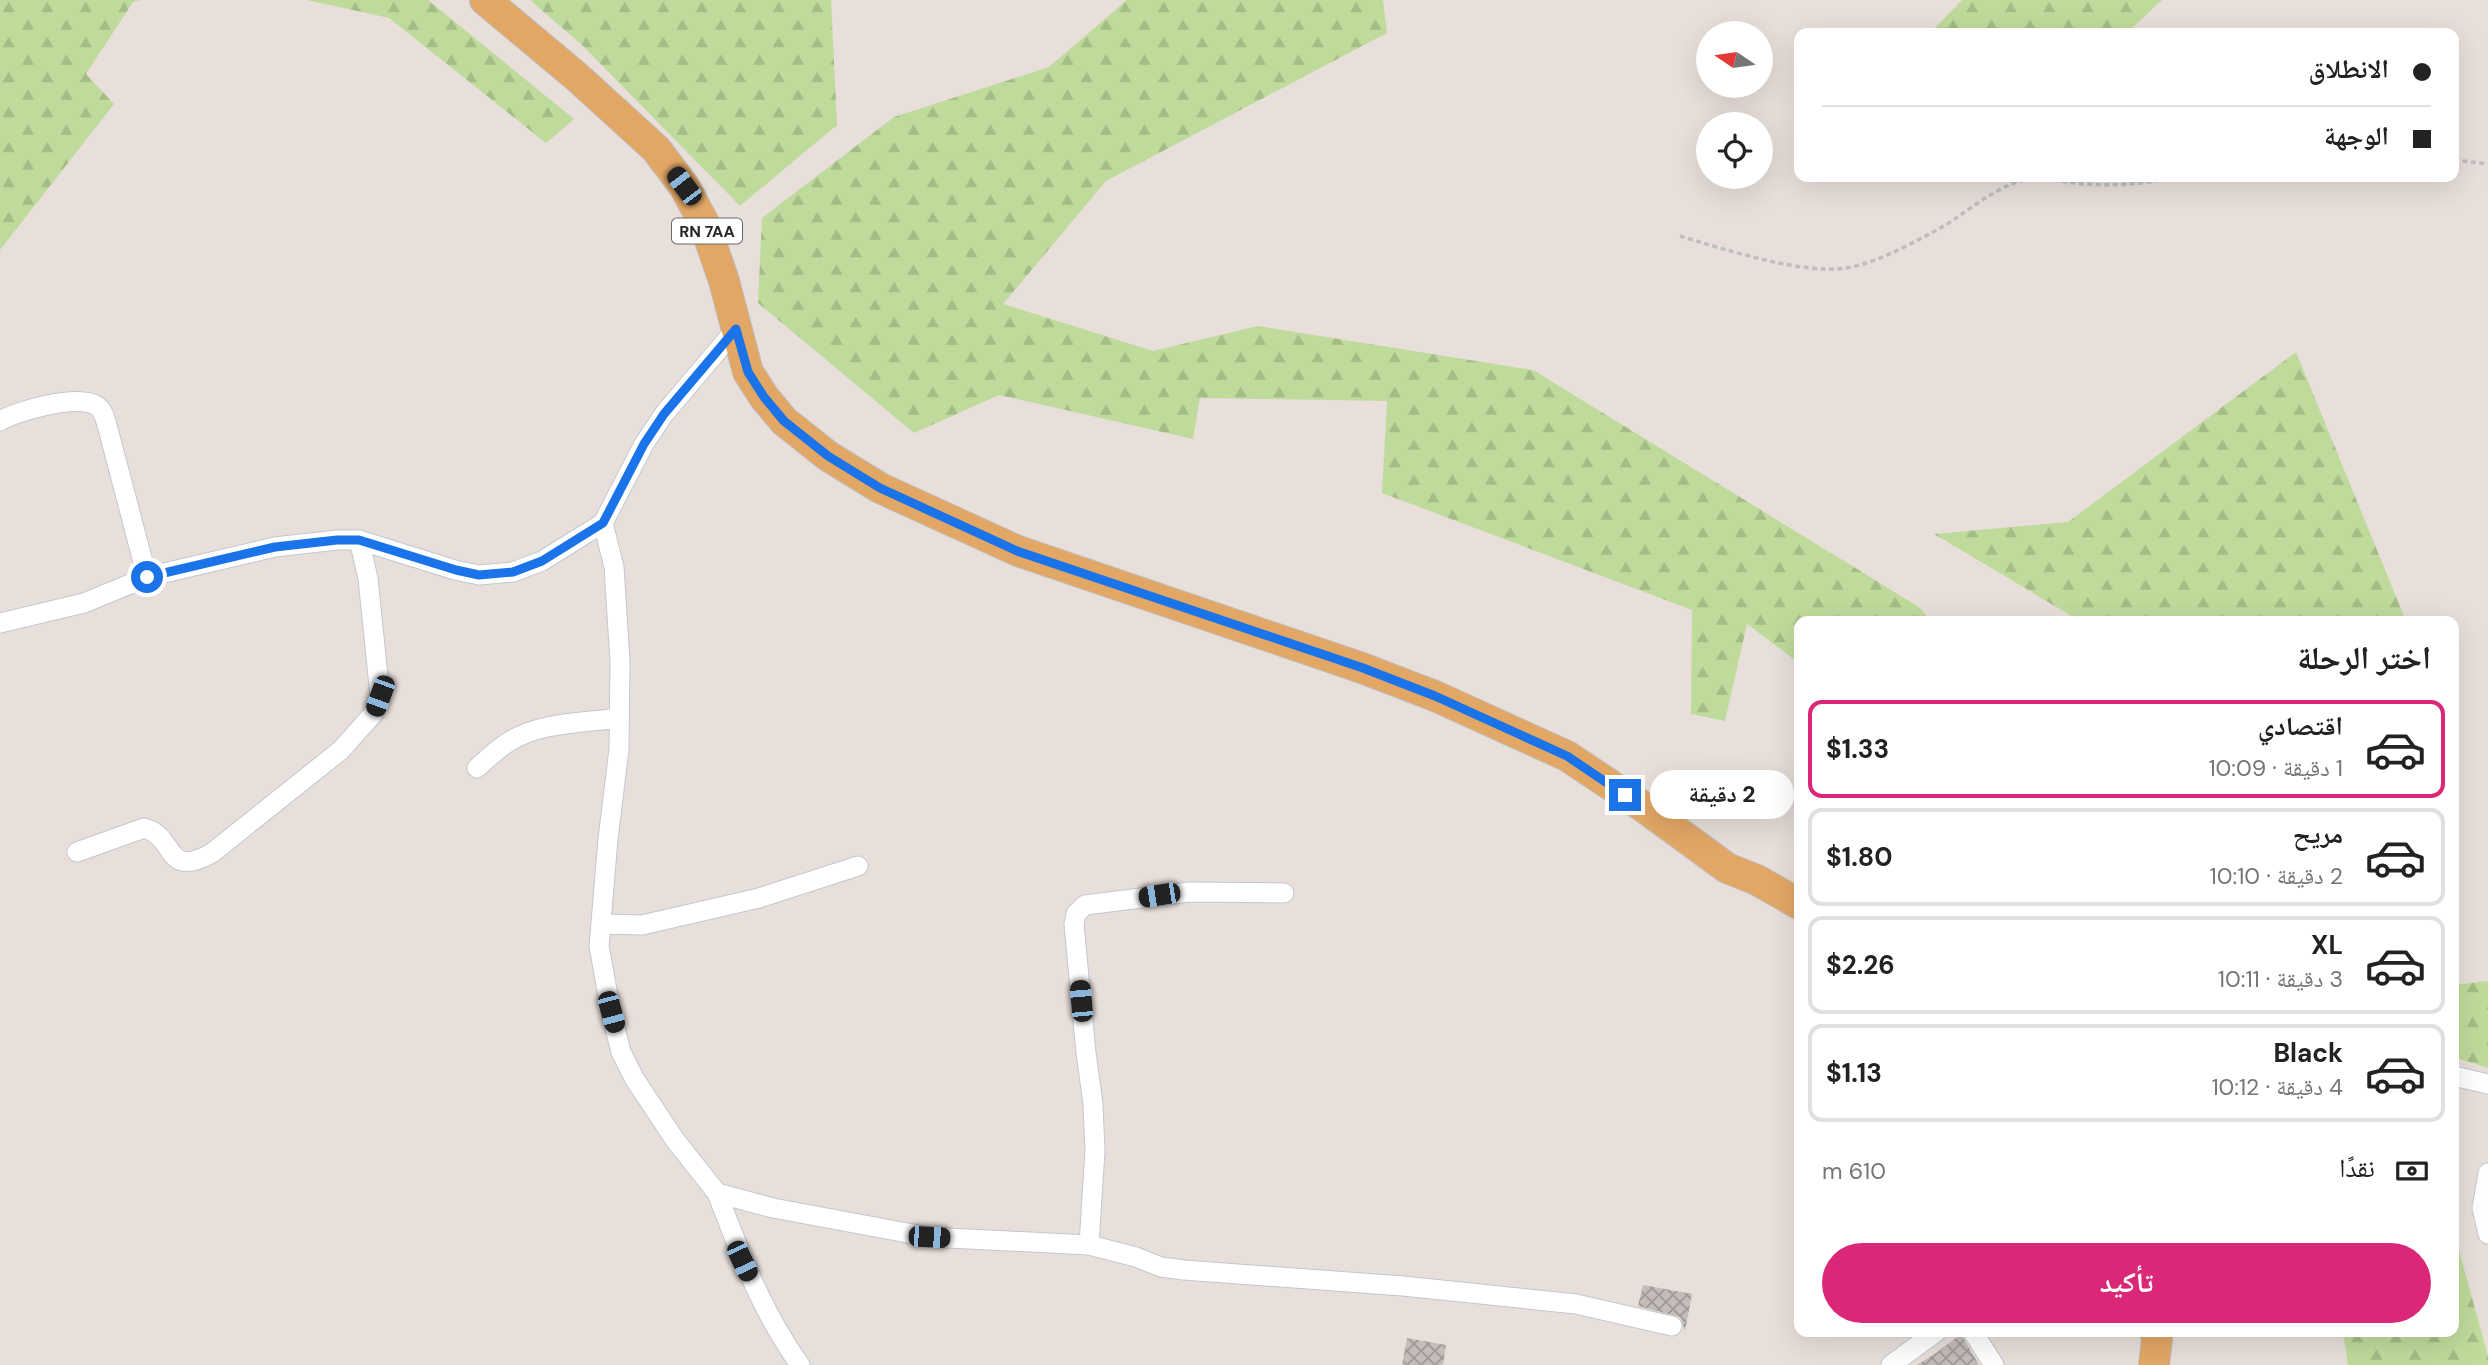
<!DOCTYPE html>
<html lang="ar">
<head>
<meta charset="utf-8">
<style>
	body { margin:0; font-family:"DM Sans","Noto Naskh Arabic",sans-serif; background:#f2f2f2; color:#222; direction:rtl; height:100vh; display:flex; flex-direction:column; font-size:26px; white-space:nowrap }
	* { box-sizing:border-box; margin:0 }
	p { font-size:23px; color:#767676 }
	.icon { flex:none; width:38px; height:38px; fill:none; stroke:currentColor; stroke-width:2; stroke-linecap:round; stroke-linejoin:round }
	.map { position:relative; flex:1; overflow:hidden; direction:ltr }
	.sheet { position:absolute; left:1794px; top:616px; width:665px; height:721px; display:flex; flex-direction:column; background:#fff; border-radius:14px; box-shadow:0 7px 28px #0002; direction:rtl }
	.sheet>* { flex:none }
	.hud { position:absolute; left:1794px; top:28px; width:665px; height:154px; border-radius:14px; box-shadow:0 7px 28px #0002; direction:rtl; display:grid; align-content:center; height:154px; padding:0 28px; background:#fff }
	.needle { width:46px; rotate:283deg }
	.buttons { position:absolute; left:1696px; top:21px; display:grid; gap:14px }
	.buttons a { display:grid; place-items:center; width:77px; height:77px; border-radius:50%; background:#fff; box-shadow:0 7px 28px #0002; font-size:35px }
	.end { position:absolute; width:32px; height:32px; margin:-16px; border:9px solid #1a73e8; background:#fff; box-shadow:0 0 0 4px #fff }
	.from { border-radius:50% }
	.bubble { position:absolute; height:49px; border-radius:24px; background:#fff; box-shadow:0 7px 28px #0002; font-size:23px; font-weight:700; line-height:49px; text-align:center; direction:rtl }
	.car { position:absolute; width:21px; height:42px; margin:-21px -10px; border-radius:9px; box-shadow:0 0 5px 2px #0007; background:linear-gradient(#222 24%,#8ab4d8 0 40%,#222 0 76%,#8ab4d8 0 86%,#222 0) }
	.hud b { display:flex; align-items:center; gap:24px; height:66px; font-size:26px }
	.hud b+b { border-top:2px solid #e0e0e0 }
	.hud i { width:18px; height:18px; background:#222 }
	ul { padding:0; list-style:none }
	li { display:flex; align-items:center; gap:21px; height:98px; margin:0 14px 10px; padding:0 14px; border:4px solid #e0e0e0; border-radius:14px }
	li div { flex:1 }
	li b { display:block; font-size:26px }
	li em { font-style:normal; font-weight:700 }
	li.active { border-color:#db2777 }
	li>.icon { width:63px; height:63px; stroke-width:1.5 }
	h2 { padding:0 28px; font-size:32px; line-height:84px }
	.pay { display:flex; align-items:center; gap:18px; height:77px; padding:0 28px; font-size:26px }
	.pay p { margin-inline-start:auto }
	.primary-button { display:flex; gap:14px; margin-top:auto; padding:14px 28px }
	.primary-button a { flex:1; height:80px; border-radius:42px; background:#db2777; color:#fff; font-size:28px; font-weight:700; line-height:80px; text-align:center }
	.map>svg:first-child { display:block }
	.forest { fill:url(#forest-firs) }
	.building { fill:url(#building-cross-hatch) }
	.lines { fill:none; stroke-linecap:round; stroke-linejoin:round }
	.minor-casing { stroke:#c2c8d0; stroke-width:21 }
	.primary-casing { stroke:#bebebe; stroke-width:32 }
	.path { stroke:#bebebe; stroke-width:3.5; stroke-dasharray:5 3.5; stroke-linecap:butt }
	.minor { stroke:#fff; stroke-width:19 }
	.primary { stroke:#e2a765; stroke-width:30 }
	.route { stroke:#1a73e8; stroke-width:9 }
	.labels { text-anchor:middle; stroke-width:5; stroke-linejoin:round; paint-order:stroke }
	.shield { fill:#fff; stroke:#686868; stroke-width:2 }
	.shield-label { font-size:16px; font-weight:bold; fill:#272727 }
</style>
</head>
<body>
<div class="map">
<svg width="2488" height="1365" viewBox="0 0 2488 1365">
	<defs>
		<pattern id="forest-firs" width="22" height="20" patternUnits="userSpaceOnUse" patternTransform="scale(1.75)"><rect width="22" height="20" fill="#bfdb9b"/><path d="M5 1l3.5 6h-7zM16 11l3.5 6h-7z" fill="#a4bc86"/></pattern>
		<pattern id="building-cross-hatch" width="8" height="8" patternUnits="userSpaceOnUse" patternTransform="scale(1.75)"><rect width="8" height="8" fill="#c4bcb9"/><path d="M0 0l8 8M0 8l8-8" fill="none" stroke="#9f9996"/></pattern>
	</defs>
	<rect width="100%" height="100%" fill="#e8dfda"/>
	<g class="forest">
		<polygon points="0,0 140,0 133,2 86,74 114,104 0,250"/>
		<polygon points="307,0 428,0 574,119 546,143 389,18"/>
		<polygon points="530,0 831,0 837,125 740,206 582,45"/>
		<polygon points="1127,0 1383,0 1387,33 1106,181 1003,304 1153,351 1258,326 1533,370 1919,607 1931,621 1799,621 1799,663 1747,624 1725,721 1691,714 1692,610 1382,493 1387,401 1200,398 1193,439 999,395 914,433 758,303 762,218 894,117 1049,67"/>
		<polygon points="1962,0 2162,0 2127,33 1930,33"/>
		<polygon points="2296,352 2406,621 2080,621 1934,534 2068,522"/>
		<polygon points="2488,981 2488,1068 2454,1057 2454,985"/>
		<polygon points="2454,1232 2488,1356 2488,1365 2348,1365 2343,1332 2454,1332"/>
	</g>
	<g class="building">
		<polygon points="1643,1285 1692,1294 1685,1331 1680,1317 1638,1306"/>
		<polygon points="1961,1334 1979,1365 1917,1365 1936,1353"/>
		<polygon points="1407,1338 1446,1345 1443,1365 1402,1365"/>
	</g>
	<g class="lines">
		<defs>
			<g id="minor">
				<path d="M0 421C17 411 79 393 97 406 103 410 105 418 107 425L147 577"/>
				<polyline points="603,523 614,567 620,662 619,749 608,839 599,946 611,1012 621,1052 634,1078 675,1140 717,1193 773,1208 929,1237 1089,1245 1136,1257 1161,1267 1184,1270 1403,1286 1576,1304 1672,1326"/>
				<polyline points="0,623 84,603 147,577 275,547 337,540 359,540 455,570 479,575 513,572 542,561 603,523 644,444 664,414 736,329"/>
				<path d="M477 768C486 760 496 750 507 743 539 722 582 723 619 718"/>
				<path d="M77 852 144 828C177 836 163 880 212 853L341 750 373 714 380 696 368 578 359 540"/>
				<polyline points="601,924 642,925 759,898 858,866"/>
				<polyline points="2454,1076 2488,1084"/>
				<polyline points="2488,1173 2482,1208 2488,1234"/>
				<path d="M717 1193C740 1253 762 1312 800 1365"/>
				<polyline points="1089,1245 1095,1151 1093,1104 1086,1053 1074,924 1076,914 1085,905 1189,892 1284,893"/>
				<polyline points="1973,1332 1994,1365"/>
				<polyline points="1891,1365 1936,1332"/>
			</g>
			<g id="primary">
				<polyline points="485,0 577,77 656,149 684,186 704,223 724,281 748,372 764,397 784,421 828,456 880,488 1018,551 1362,668 1435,696 1567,756 1645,808 1727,868 1757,880 1799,904"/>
				<polyline points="2154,1365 2157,1339 2155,1332"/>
			</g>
		</defs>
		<use href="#minor" class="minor-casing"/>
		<use href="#primary" class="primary-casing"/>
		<g class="path">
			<polyline points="2454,160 2488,164"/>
			<path d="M1680 236C1723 249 1803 275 1846 268 1877 263 1908 245 1935 231 1963 216 1986 193 2017 182 2040 175 2063 183 2086 184 2116 186 2146 184 2176 177"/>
		</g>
		<use href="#minor" class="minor"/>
		<use href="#primary" class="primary"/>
	</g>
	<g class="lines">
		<polyline class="route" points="147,577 275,547 337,540 359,540 456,570 479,575 513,572 542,561 603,523 644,444 664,414 736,329 748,372 764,397 784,421 828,456 880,488 1017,551 1363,668 1435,696 1567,756 1625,795"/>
	</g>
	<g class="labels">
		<rect class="shield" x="672" y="218.5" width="70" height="25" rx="5"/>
		<g class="shield-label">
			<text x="707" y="237">RN 7AA</text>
		</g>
	</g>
</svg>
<div class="buttons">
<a><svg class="needle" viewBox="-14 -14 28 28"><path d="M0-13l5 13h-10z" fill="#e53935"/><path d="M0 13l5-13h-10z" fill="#767676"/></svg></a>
<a><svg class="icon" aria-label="locate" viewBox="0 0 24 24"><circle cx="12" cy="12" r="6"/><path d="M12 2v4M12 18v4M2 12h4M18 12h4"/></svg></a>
</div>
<i class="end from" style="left:147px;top:577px"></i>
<i class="end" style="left:1625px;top:795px"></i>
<div class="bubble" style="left:1650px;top:770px;width:144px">2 دقيقة</div>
<i class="car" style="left:684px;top:186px;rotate:323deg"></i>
<i class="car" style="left:380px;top:696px;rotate:200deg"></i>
<i class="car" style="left:1159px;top:895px;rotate:261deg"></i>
<i class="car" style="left:1081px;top:1001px;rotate:355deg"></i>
<i class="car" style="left:611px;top:1012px;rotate:165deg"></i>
<i class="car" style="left:929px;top:1237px;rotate:93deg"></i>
<i class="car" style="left:742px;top:1261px;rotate:155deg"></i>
<div class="hud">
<b><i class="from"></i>الانطلاق</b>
<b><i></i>الوجهة</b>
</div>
<section class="sheet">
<h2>اختر الرحلة</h2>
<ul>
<li class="active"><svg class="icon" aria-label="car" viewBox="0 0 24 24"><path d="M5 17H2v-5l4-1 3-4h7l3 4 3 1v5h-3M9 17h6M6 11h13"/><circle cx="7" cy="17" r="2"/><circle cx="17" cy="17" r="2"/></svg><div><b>اقتصادي</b><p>1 دقيقة · 10:09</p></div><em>$1.33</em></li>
<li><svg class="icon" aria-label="car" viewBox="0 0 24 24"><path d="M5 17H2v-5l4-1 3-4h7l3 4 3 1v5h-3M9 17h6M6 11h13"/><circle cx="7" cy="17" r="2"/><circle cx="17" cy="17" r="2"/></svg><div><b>مريح</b><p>2 دقيقة · 10:10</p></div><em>$1.80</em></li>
<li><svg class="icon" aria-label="car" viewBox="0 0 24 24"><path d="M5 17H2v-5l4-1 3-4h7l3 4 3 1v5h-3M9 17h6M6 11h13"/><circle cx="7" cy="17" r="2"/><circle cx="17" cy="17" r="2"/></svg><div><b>XL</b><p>3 دقيقة · 10:11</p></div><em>$2.26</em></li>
<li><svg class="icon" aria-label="car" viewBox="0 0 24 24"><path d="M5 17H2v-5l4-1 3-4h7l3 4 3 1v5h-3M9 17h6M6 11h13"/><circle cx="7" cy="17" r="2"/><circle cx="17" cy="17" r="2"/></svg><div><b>Black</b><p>4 دقيقة · 10:12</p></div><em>$1.13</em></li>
</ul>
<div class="pay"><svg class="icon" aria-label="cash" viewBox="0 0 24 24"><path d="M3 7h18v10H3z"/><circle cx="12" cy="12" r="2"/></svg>نقدًا<p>610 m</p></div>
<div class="primary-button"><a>تأكيد</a></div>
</section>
</div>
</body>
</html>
